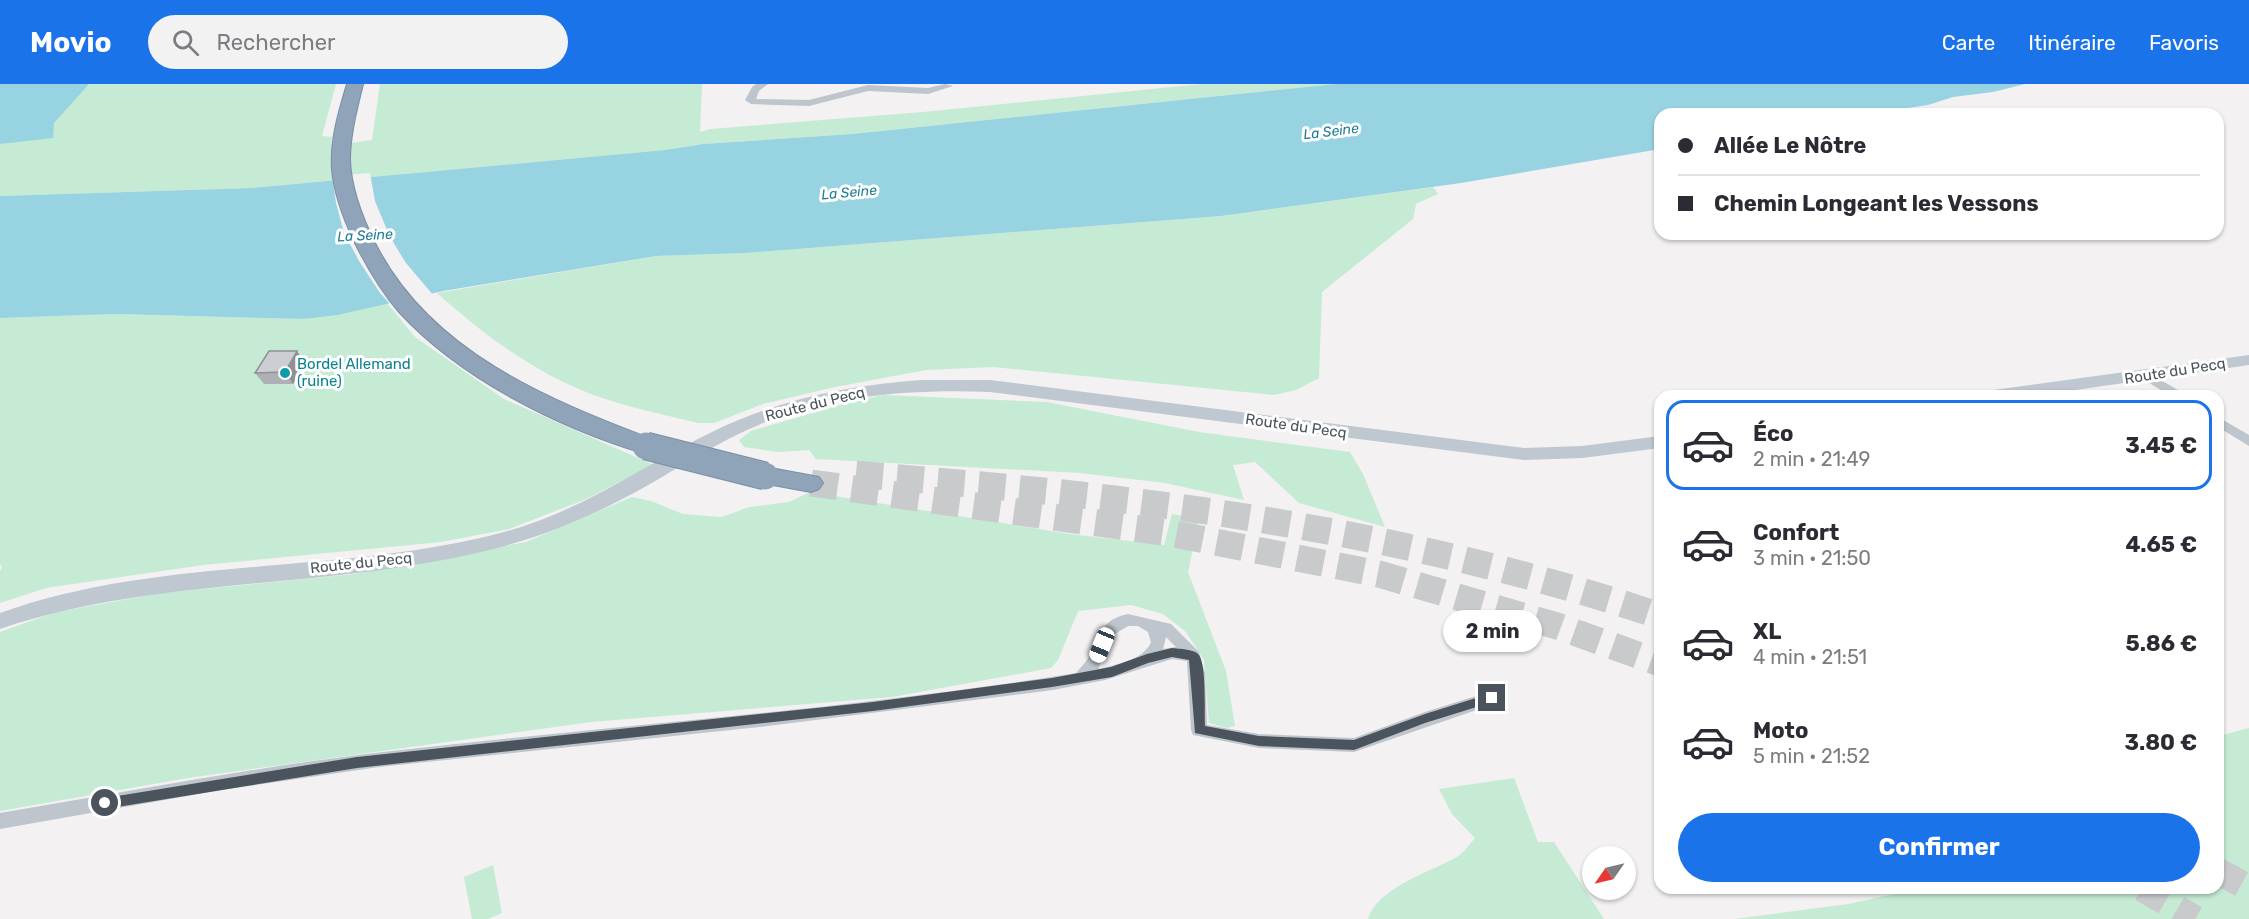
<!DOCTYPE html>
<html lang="fr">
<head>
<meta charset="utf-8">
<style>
	body { margin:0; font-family:Rubik,sans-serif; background:#f2f2f3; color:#2b2b33; height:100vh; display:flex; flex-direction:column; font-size:22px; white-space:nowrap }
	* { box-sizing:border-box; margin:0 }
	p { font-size:20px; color:#7c7c81 }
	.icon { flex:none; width:33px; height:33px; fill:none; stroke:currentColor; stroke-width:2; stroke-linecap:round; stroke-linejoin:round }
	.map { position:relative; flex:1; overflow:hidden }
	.drawer { position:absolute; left:1654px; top:306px; width:570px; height:504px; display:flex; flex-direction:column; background:#fff; border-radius:18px; box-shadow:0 2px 4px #0004 }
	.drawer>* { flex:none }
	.hud { position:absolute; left:1654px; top:24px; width:570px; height:132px; border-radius:18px; box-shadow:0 2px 4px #0004; display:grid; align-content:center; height:132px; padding:0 24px; background:#fff }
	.needle { width:39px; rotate:236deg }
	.buttons { position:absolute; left:1582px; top:762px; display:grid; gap:12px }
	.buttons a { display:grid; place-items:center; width:54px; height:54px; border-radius:50%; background:#fff; box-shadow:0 2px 4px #0004; font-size:30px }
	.end { position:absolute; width:27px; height:27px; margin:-14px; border:8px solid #4b545c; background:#fff; box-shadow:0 0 0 3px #fff }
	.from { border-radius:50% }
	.bubble { position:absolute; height:42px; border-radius:21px; background:#fff; box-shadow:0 2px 4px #0004; font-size:20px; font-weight:700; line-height:42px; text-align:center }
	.car { position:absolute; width:18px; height:36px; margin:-18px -9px; border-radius:8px; box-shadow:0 0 4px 2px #0007; background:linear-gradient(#fff 24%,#345 0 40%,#fff 0 76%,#345 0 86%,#fff 0) }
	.hud b { display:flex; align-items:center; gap:21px; height:57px; font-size:22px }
	.hud b+b { border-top:2px solid #e1e1e2 }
	.hud i { width:15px; height:15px; background:#2b2b33 }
	ul { padding:10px 0 0; list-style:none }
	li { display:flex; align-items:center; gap:18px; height:90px; margin:0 12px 9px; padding:0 12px; border:3px solid transparent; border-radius:18px }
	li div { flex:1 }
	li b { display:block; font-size:22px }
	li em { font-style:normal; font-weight:700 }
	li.selected { border-color:#1a73e8 }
	li>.icon { width:54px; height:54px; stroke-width:1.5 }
	.cta { display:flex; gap:12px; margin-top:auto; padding:12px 24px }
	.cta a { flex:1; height:69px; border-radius:36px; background:#1a73e8; color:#fff; font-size:24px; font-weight:700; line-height:69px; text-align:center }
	header { display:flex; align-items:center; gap:36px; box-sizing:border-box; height:84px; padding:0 30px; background:#1a73e8; color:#fff }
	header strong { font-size:28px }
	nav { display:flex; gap:33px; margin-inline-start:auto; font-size:21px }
	.search { width:420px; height:54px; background:#f2f2f3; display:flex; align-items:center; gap:15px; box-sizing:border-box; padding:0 21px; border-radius:33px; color:#7c7c81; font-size:22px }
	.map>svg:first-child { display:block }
	.green { fill:#c5ebd4 }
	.water { fill:#98d3e2 }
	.pier { fill:#f3f1f1 }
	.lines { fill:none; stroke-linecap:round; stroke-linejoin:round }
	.motorway-tunnel { stroke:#c9cacc; stroke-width:27; stroke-dasharray:27 14; stroke-linecap:butt }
	.motorway-casing { stroke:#7a8fa5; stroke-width:2 }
	.minor { fill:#bec5cc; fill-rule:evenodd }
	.secondary { fill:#bfc7d0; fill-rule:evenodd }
	.motorway { fill:#8fa4b9; fill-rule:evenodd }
	.motorway-bridge-casing { stroke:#7a8fa5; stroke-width:29; stroke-linecap:butt }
	.motorway-bridge { stroke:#8fa4b9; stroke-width:27 }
	.wall { fill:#afb0b5 }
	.shaded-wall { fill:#8e9094 }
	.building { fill:#cbcdd3; stroke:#8e9094; stroke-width:1.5 }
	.route { fill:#4b545c }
	.culture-dot { fill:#0f9aa8; stroke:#fff; stroke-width:2 }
	.labels { text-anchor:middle; stroke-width:6; stroke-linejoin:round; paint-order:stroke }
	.far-water-label { font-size:14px; font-style:italic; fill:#1d7c96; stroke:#fff }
	.culture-label { font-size:15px; fill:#0d838f; stroke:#fff; text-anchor:start }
	.street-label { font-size:15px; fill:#4b545c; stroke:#fff }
</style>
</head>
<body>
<header>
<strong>Movio</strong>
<div class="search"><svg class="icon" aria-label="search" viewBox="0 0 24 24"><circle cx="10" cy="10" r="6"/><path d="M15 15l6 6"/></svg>Rechercher</div>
<nav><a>Carte</a><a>Itinéraire</a><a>Favoris</a></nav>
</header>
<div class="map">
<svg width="2249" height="835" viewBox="0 0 2249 835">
	<rect width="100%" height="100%" fill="#f3f1f1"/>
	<g class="green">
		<polygon points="0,0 336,0 322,52 332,53 331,62 372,56 380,0 702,0 700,48 710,45 923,28 1201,0 1336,0 852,50 703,60 665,66 252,104 0,112"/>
		<path d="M1433 103 1438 110 1416 120 1413 135 1322 208 1319 294 1296 306 1274 311 994 283 926 286 830 304 763 320 714 339H698C662 330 625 323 591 310 533 288 483 250 437 209L656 172 745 169 1221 132Z"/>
		<polygon points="387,219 415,253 504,315 654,381 584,416 509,445 441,458 203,481 46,504 0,519 0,487 2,484 0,479 0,234 115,230 303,235 338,231"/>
		<polygon points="883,311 1047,318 1199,348 1350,368 1363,390 1385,443 1299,419 1255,378 1233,381 1244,416 1165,399 1080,389 816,375 809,366 778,368 744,363 739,356 751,347 844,320"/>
		<polygon points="810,408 1070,450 1164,461 1172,430 1199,435 1188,488 1226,587 1235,642 1227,644 1209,639 1204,576 1186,548 1163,530 1131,521 1078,527 1058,576 1051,584 892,613 591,638 188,694 0,727 0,548 56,528 162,509 354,490 526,458 632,413 651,417 683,430 722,433 749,423 789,418"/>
		<polygon points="2249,644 2249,835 1735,835 1848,820 1922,804 2218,804 2219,652"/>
		<path d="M1514 694 1538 758H1554L1604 835H1368C1377 804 1430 788 1455 774 1463 770 1469 761 1475 754L1452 730 1439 705Z"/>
		<polygon points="493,781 502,829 488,835 472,835 464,793"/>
	</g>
	<g class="water">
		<polygon points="0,0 89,0 54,39 53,54 0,60"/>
		<polygon points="1336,0 2025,0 1993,8 1953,13 1928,21 1866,30 1660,30 1660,65 1461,99 1221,132 745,169 656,172 443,207 338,231 304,235 115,230 0,234 0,112 252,104 665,66 703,60 852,50"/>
	</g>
	<polygon class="pier" points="370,89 375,117 390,153 406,179 434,212 391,221 380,209 359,177 344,149 336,119 332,92"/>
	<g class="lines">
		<g class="motorway-tunnel">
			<path d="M856 390C942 398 1028 404 1114 415 1300 437 1482 472 1660 532"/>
			<polyline points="811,399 1169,449 1379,490 1557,542 1660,579"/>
			<polyline points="2218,787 2249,804"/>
			<polyline points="2142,804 2195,835"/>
		</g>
		<defs>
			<g id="motorway">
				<path d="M347 0H363C357 25 350 50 350 76 351 105 362 133 375 159 429 267 546 315 654 356L658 362 654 368 646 370C559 344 461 295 399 228 381 207 367 183 355 159 344 136 334 111 332 85 330 56 339 27 347 0Z"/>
				<polygon points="765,383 819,393 823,399 819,405 811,408 757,398 753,392 757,386"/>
			</g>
		</defs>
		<use href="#motorway" class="motorway-casing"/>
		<g class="minor">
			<polygon points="756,0 768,0 759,7 756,15 809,16 868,1 928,4 945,0 953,2 928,10 868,7 809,22 751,20 745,16 752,3"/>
			<polygon points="2147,288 2183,309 2185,312 2170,312 2143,295 2141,292 2143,289"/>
			<polygon points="2218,333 2249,351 2249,362 2218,343"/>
			<path d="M1128 530 1171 540 1199 568 1205 589 1207 641 1259 650 1354 654 1425 628 1492 607 1497 609 1500 614 1497 619 1354 668 1259 664 1193 651 1191 646 1187 577 1172 575 1105 596 1053 606 768 642 379 683 221 706 0 745V729C127 708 254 683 383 668 614 641 847 626 1076 589 1081 583 1087 577 1091 570 1104 548 1099 537 1128 530ZM1128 542H1138L1148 548 1151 558C1144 576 1115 581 1098 585L1115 550ZM1166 553 1176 563 1163 565Z"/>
		</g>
		<g class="secondary">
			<polygon points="2249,271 2249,281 2034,312 1985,312 1987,308 1993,306"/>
			<path d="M921 296H990L1524 364 1582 362 1660 352V364L1582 374 1524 376 990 308C912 305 834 311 761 340 719 357 682 382 643 404 593 432 540 454 485 467 325 506 157 492 0 545V529C162 471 339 492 504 448 585 426 643 381 716 346 781 315 850 301 921 296Z"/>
		</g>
		<use href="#motorway" class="motorway"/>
		<defs>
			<polyline id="motorway-bridge" points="646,362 765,392"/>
		</defs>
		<use href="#motorway-bridge" class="motorway-bridge-casing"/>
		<use href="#motorway-bridge" class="motorway-bridge"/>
	</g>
	<polygon class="wall" points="305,279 293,300 264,300 255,289"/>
	<polygon class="shaded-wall" points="297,267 305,279 293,300 285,288"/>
	<polygon class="building" points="269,267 297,267 285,288 255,289"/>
	<path class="route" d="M1172 564C1179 565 1195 565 1199 571 1207 584 1204 626 1205 642L1259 652 1354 656 1425 630 1492 609 1498 614 1496 617 1425 639 1354 666 1259 662 1195 649 1189 576 1172 573 1148 579 1112 593 1052 603 873 627 357 684 105 725 99 719 105 714 357 673 873 618 1052 594 1111 583 1147 570Z"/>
	<circle class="culture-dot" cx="285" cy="289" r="6"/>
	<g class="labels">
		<g class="far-water-label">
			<text transform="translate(1331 47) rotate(-7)" y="5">La Seine</text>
			<text transform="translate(849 108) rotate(-5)" y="5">La Seine</text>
			<text transform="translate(365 151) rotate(-3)" y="5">La Seine</text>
		</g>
		<g class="culture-label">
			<text x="297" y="285">Bordel Allemand<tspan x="297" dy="17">(ruine)</tspan></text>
		</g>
		<g class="street-label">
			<text transform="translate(2175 287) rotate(-9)" y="5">Route du Pecq</text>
			<text transform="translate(815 320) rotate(-14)" y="5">Route du Pecq</text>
			<text transform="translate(1296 342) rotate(8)" y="5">Route du Pecq</text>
			<text transform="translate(361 479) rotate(-6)" y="5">Route du Pecq</text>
		</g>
	</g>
</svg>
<div class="buttons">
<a><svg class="needle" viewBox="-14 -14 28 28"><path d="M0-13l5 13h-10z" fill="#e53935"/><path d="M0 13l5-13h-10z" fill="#7c7c81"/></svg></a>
</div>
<i class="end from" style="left:105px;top:719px"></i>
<i class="end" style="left:1492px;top:614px"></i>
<div class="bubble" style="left:1443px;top:526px;width:99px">2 min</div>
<i class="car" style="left:1102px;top:561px;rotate:202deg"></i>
<div class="hud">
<b><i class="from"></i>Allée Le Nôtre</b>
<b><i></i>Chemin Longeant les Vessons</b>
</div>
<section class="drawer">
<ul>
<li class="selected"><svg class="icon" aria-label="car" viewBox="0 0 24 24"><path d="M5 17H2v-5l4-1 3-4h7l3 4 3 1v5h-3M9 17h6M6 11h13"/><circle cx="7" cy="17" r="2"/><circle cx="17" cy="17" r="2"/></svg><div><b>Éco</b><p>2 min · 21:49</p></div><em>3.45 €</em></li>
<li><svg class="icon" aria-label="car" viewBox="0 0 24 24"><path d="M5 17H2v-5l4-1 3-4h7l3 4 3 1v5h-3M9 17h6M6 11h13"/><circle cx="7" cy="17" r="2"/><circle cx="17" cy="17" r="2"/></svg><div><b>Confort</b><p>3 min · 21:50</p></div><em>4.65 €</em></li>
<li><svg class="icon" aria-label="car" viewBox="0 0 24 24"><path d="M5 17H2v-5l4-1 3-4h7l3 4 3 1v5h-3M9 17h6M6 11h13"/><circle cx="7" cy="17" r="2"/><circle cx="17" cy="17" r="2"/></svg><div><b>XL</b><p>4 min · 21:51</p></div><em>5.86 €</em></li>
<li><svg class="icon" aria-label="car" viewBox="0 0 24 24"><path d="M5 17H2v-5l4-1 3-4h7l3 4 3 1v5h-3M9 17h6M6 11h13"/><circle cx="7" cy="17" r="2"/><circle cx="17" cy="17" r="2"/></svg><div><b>Moto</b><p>5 min · 21:52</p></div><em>3.80 €</em></li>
</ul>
<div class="cta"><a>Confirmer</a></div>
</section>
</div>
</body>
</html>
